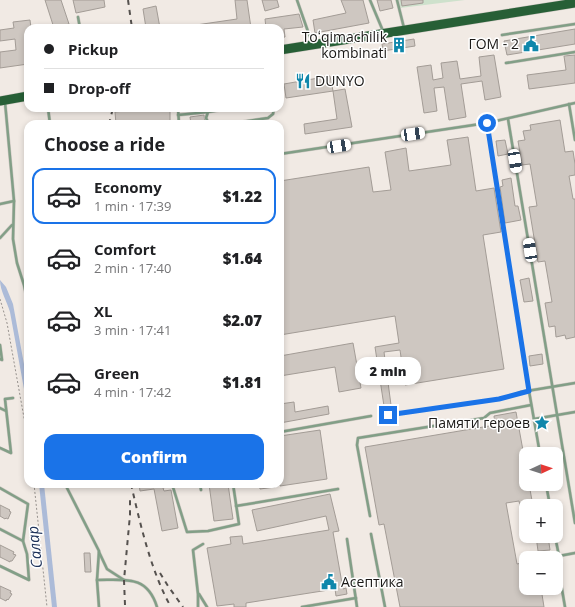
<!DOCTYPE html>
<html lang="en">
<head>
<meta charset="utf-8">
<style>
	body { margin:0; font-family:"Open Sans",sans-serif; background:#f6f6f6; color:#202124; height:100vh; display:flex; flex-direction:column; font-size:15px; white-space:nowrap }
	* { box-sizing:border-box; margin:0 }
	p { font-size:13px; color:#757577 }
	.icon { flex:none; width:22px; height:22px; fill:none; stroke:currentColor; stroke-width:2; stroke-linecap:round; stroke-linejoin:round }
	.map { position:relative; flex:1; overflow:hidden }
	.side { position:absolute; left:24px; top:120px; width:260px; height:368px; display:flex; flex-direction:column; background:#fff; border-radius:12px; box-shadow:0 2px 6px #0003 }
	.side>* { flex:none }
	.hud { position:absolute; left:24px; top:24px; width:260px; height:88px; border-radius:12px; box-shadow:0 2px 6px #0003; display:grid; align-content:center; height:88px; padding:0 20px; background:#fff }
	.needle { width:26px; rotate:87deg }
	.tools { position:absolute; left:519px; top:447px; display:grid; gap:8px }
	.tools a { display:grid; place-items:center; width:44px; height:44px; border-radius:8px; background:#fff; box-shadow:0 2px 6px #0003; font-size:20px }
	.end { position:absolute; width:18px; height:18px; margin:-9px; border:5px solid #1a73e8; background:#fff; box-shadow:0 0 0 2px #fff }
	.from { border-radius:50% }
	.bubble { position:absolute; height:28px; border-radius:12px; background:#fff; box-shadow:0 2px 6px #0003; font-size:13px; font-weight:800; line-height:28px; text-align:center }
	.car { position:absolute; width:12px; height:24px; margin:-12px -6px; border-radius:5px; box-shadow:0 0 3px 1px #0007; background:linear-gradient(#fff 24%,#345 0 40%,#fff 0 76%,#345 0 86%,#fff 0) }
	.hud b { display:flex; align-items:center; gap:14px; height:38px; font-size:15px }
	.hud b+b { border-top:1px solid #e0e0e0 }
	.hud i { width:10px; height:10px; background:#202124 }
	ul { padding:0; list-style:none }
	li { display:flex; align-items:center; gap:12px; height:56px; margin:0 8px 6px; padding:0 12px; border:2px solid transparent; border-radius:12px }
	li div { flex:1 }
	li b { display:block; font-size:15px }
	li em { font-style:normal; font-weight:800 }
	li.selected { border-color:#1a73e8 }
	li>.icon { width:36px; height:36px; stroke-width:1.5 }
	h2 { padding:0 20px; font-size:18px; line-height:48px }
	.button { display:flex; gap:8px; margin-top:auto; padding:8px 20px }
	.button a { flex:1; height:46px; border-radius:12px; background:#1a73e8; color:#fff; font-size:16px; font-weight:800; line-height:46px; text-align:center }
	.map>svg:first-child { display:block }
	.green { fill:#cee1cc }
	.water { fill:#acbbd8 }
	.building { fill:#cec7c1; stroke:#a39c96 }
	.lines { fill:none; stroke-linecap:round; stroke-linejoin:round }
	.service-casing { stroke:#cfc8c3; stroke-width:3.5 }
	.primary-casing { stroke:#cfc8c3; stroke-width:10 }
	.path { stroke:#96918d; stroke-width:1; stroke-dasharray:2 2; stroke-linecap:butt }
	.service { stroke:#829f87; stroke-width:2.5 }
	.primary { stroke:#275f36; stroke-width:9 }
	.rail { stroke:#55514e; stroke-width:2; stroke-dasharray:5 5; stroke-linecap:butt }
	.route { stroke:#1a73e8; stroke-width:5 }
	.labels { text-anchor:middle; stroke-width:3; stroke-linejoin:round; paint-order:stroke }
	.poi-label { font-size:14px; fill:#1a1816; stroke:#fff; text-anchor:end }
	.water-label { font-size:15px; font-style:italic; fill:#20345b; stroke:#fff }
</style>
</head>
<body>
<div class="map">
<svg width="575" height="607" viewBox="0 0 575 607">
	<rect width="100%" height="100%" fill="#f1eae4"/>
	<polygon class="green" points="399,0 465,0 400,8"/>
	<g class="water">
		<path d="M0 280 6 287 13 304 28 386V411L10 312C7 301 0 291 0 280Z"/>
		<polygon points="39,484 44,484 57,607 52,607"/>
	</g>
	<g class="building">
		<polygon points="45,0 61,0 69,24 54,28"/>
		<polygon points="73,0 104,0 105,7 76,13"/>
		<polygon points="235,0 247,0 251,28 197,28 196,25 237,19"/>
		<polygon points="262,0 277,0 279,7 265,11"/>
		<polygon points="341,0 363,0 369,23 315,33 313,20 346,13"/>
		<polygon points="377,0 391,0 393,8 380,11"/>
		<polygon points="401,0 423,0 423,3 402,6"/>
		<polygon points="156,6 160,28 146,28 143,9"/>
		<polygon points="299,14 303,27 284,29 285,37 280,38 280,28 266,28 265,19"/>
		<polygon points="30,20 31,28 28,28 28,64 0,68 0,52 16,50 15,39 0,41 0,30 14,28 13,22"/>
		<polygon points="575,29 575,44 507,55 504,41"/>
		<polygon points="414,39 415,46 383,51 382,44"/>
		<polygon points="494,55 501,97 485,100 482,81 461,84 466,117 449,120 444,87 434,88 437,111 424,113 417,67 431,65 433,80 443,78 441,63 457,61 460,79 481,76 479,57"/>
		<polygon points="575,55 575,83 529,89 527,75 566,70 564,56"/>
		<polygon points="330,76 333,91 286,98 284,84"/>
		<polygon points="345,89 352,127 305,134 304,124 337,119 333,91"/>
		<polygon points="153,108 170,108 170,124 153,124 153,121 133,123 133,124 116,124 115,112"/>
		<polygon points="204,115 205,123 191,124 190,117"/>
		<polygon points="560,120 565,152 573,151 575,164 575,175 569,176 573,199 575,199 575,337 566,339 565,335 556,337 555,326 549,327 545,303 552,302 545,261 538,262 529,207 537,206 530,164 522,165 518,141 525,140 523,131 531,130 530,125"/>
		<polygon points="468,137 476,191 494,188 501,232 483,235 504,369 405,385 400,350 384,352 391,405 384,406 375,347 399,343 395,316 280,335 280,181 369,167 373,192 391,190 385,152 406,148 409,171 451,165 447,140"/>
		<polygon points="505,140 508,154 498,156 496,141"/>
		<polygon points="511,178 515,206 518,206 521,220 505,223 500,187 503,186 502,180"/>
		<polygon points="529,278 533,301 524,302 520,280"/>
		<polygon points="353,343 361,388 339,392 335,367 280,376 280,356"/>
		<polygon points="542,354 543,364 530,366 529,356"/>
		<polygon points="294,402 295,412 328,406 329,414 280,423 280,404"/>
		<polygon points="516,412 526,467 526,484 529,484 533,506 520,506 519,501 506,503 517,564 526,562 526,588 541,588 544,607 400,607 384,524 379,525 365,447 495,425 494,416"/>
		<polygon points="320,430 327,479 280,486 280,436"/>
		<polygon points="139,484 167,484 167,487 163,488 164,491 171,490 178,528 162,531 154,489 140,491"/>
		<polygon points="209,484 228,484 233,519 214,521"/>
		<polygon points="259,484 275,484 275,487 260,489"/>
		<polygon points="330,494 339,531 333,532 343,589 346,588 347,594 336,596 335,589 246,603 246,607 234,607 234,604 217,606 207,548 231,544 230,537 242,536 243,544 329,530 326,516 257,531 252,510"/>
		<polygon points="0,505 10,510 9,511 11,512 8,519 6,518 5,519 0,516"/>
		<polygon points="536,536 548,536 550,550 538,551"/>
		<polygon points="0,545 14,552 13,554 16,555 12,561 10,561 10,562 0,557"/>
		<polygon points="84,553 90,553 91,572 85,572"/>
		<polygon points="0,586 11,591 10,593 12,594 8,600 7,599 6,601 0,598"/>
	</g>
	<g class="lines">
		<defs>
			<g id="service">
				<polyline points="297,0 312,43"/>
				<polyline points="370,0 383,31"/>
				<polyline points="397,0 404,28"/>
				<polyline points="78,17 80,28"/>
				<polyline points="502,35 575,24"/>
				<polyline points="506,63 575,52"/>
				<polyline points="5,102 14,201 13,239 17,263 24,285 28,304"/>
				<polyline points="569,104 575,140"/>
				<polyline points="48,108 50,124"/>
				<polyline points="178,108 179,124"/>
				<polyline points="178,115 208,112"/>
				<polyline points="508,119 575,523"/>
				<polyline points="487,123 529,391 540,454"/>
				<polyline points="209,124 206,118 208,112 233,108"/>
				<polyline points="228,124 268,118 273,114 274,108"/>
				<polyline points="280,154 487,123 575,103"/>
				<polyline points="0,204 14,201"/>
				<polyline points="0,238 12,225"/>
				<polyline points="0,345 2,360 0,359"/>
				<polyline points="0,408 6,411"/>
				<polyline points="388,415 499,399 508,397 521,392 575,383"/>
				<polyline points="534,419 575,412"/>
				<polyline points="280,432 371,416"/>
				<polyline points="0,448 11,453 5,399 13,398"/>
				<polyline points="65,484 99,551 97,580 99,607"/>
				<polyline points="172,484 187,532 208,531 239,524 233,484"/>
				<polyline points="200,484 201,490"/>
				<polyline points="546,484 550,506"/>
				<polyline points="0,488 28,504 23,541 27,554 29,580 0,566"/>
				<polyline points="236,506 338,489"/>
				<polyline points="370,516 357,445 358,438 484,418 490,413 531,405"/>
				<polyline points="0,529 23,541"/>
				<polyline points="371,534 385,607"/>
				<polyline points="555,536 559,556"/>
				<polyline points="347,539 357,607"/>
				<polyline points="99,552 107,569 124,580"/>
				<path d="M97 580C126 580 147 575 157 607"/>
				<polyline points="199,594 207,607"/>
				<polyline points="198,607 198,594 193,550 203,544"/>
				<polyline points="302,607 356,598"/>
				<polyline points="565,607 557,560 559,556 575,553"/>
			</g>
			<g id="primary">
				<polyline points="280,50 575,3"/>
				<polyline points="0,101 28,96"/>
			</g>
		</defs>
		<use href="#service" class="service-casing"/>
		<use href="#primary" class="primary-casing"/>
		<g class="path">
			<polyline points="0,299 7,323 28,440"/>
			<polyline points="34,484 47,607"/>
		</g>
		<use href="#service" class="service"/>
		<use href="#primary" class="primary"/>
		<g class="rail">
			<polyline points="128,0 132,28"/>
			<polyline points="109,124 113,108"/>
			<path d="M131 484C140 523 151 572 171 607"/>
			<polyline points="160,573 168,586 183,607"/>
			<polyline points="125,605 124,580 130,515 130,496"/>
		</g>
	</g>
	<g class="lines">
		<polyline class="route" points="388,415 499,399 529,391 487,123"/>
	</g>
	<defs>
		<symbol id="civic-bare" viewBox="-9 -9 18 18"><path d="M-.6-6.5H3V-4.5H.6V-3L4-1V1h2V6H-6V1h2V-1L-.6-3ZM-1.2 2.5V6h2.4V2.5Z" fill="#0f87ab" stroke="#fff" stroke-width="2.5" paint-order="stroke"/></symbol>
		<symbol id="building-bare" viewBox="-9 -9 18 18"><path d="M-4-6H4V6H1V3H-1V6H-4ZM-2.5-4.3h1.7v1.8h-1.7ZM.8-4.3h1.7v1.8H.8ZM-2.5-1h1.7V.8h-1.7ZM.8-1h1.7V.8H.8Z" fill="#0f87ab" stroke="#fff" stroke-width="2.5" paint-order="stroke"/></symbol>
		<symbol id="restaurant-bare" viewBox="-9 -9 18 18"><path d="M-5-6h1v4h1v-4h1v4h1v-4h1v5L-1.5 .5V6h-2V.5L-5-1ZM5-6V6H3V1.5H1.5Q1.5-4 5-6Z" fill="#0f87ab" stroke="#fff" stroke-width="2.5" paint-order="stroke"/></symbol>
		<symbol id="sight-bare" viewBox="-9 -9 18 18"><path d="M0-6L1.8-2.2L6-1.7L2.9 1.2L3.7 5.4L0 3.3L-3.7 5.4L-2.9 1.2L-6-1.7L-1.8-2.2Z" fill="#0f87ab" stroke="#fff" stroke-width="2.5" paint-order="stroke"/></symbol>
	</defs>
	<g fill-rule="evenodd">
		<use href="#civic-bare" x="520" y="33" width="22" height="22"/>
		<use href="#building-bare" x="388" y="34" width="22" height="22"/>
		<use href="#restaurant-bare" x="292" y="70" width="22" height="22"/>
		<use href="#sight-bare" x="531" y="412" width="22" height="22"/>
		<use href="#civic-bare" x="318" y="571" width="22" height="22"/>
	</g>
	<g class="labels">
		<g class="poi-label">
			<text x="387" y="42">Toʻqimachilik<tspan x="387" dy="16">kombinati</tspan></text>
			<text x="519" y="49">ГОМ - 2</text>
			<text x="315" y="86" text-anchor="start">DUNYO</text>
			<text x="530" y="428">Памяти героев</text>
			<text x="341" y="587" text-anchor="start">Асептика</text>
		</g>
		<g class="water-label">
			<text transform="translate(35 547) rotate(-96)" y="5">Салар</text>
		</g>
	</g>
</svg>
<div class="tools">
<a><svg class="needle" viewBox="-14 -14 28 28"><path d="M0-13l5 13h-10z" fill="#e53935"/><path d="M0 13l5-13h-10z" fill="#757577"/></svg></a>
<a>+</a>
<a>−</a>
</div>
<i class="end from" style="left:487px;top:123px"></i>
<i class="end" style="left:388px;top:415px"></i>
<div class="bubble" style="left:355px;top:357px;width:66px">2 min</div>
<i class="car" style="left:413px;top:134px;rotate:82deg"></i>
<i class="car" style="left:339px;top:146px;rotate:81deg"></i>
<i class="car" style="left:515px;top:161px;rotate:171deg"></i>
<i class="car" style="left:530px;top:250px;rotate:351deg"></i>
<div class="hud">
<b><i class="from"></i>Pickup</b>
<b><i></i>Drop-off</b>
</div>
<section class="side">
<h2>Choose a ride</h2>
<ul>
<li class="selected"><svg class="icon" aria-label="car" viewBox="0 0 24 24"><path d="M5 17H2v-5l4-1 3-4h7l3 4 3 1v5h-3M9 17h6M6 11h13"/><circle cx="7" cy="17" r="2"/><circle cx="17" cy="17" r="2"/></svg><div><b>Economy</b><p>1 min · 17:39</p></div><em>$1.22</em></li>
<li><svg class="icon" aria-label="car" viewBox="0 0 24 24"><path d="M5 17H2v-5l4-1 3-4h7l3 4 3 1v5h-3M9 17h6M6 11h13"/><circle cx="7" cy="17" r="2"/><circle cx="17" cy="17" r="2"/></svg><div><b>Comfort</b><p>2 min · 17:40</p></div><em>$1.64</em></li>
<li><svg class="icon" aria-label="car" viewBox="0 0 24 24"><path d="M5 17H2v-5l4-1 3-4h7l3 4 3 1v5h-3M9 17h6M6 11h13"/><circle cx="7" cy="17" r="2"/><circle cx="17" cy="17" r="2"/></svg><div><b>XL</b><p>3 min · 17:41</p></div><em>$2.07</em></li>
<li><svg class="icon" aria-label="car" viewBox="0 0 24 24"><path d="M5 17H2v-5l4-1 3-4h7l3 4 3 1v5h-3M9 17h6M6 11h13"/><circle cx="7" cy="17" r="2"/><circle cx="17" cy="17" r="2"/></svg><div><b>Green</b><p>4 min · 17:42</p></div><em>$1.81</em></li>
</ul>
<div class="button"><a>Confirm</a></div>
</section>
</div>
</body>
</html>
